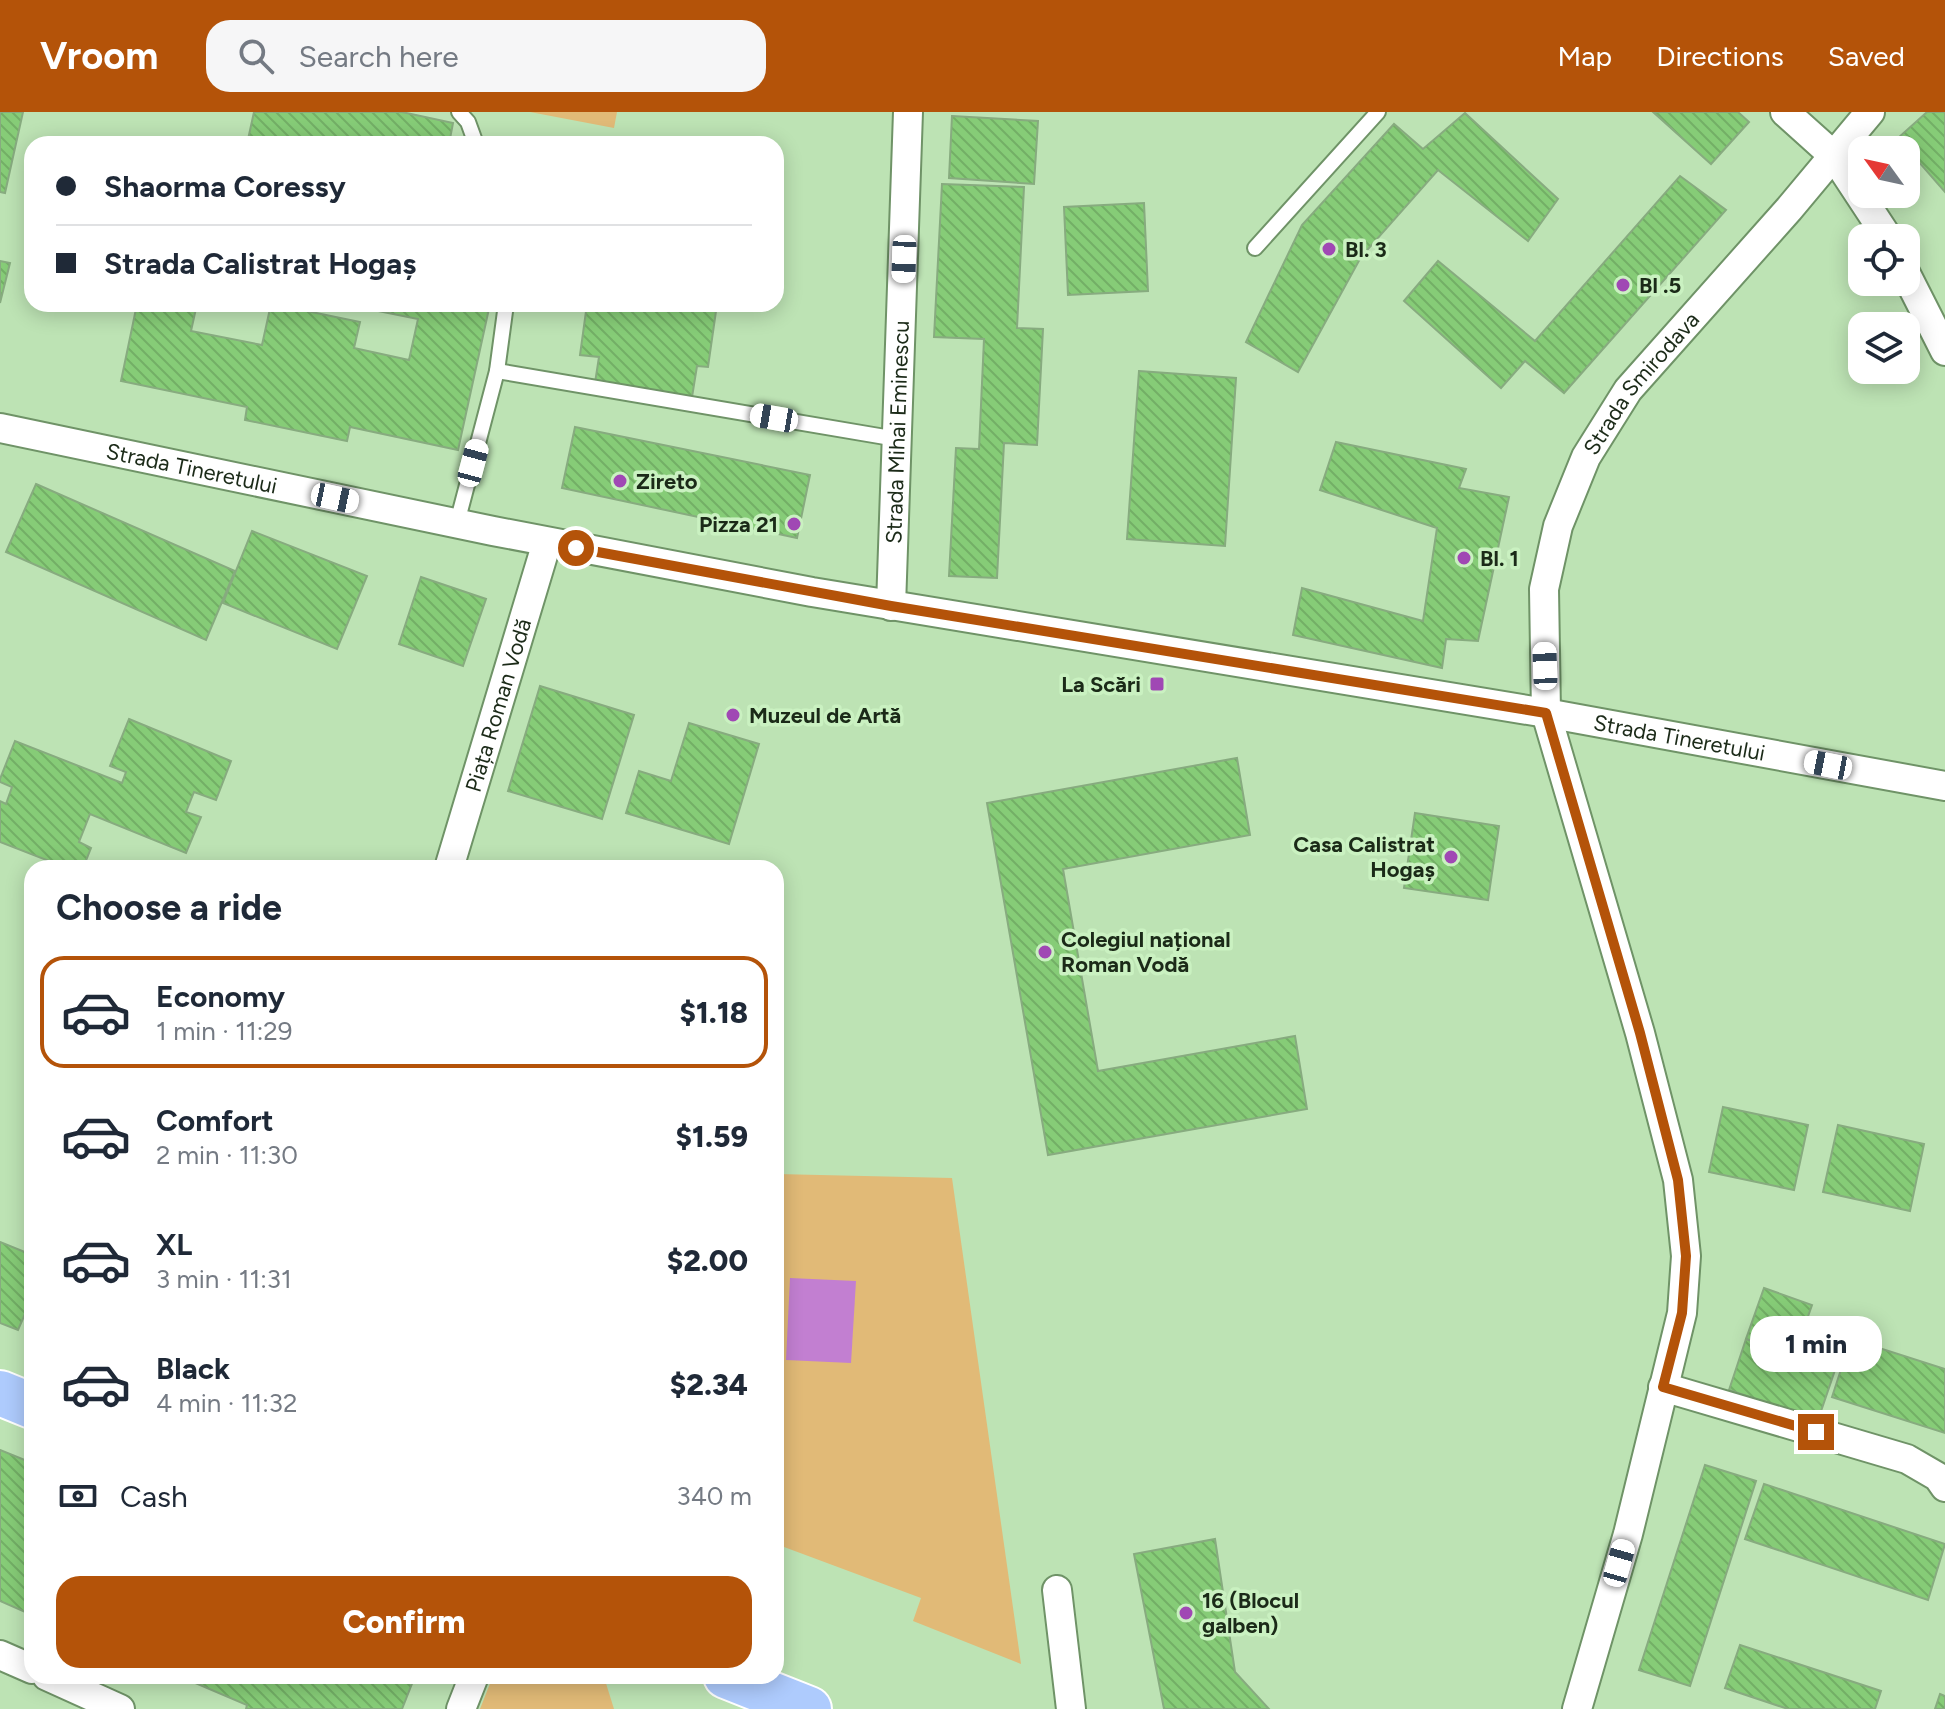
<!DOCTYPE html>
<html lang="en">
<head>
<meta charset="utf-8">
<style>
	body { margin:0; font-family:Figtree,sans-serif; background:#f6f6f7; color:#1f2937; height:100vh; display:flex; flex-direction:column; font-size:30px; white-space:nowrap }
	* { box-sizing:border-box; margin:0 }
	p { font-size:26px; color:#747a83 }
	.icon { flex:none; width:44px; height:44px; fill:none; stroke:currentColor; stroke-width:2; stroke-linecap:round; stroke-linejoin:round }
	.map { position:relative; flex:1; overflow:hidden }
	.details { position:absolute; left:24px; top:748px; width:760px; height:824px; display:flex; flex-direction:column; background:#fff; border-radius:24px; box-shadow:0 4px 20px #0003 }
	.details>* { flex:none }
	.top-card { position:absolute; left:24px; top:24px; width:760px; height:176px; border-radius:24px; box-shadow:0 4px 20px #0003; display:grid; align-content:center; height:176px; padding:0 32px; background:#fff }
	.needle { width:52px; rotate:303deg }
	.buttons { position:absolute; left:1848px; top:24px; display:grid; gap:16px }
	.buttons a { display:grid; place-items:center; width:72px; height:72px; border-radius:16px; background:#fff; box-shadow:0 4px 20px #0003; font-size:40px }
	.end { position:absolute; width:36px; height:36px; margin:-18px; border:10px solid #b45309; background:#fff; box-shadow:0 0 0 4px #fff }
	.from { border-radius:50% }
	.bubble { position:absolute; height:56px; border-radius:24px; background:#fff; box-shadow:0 4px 20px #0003; font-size:26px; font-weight:800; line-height:56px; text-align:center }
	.car { position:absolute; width:24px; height:48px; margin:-24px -12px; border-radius:10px; box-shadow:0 0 6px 2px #0007; background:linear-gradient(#fff 24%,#345 0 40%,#fff 0 76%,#345 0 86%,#fff 0) }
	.top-card b { display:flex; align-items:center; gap:28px; height:76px; font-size:30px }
	.top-card b+b { border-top:2px solid #e0e1e3 }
	.top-card i { width:20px; height:20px; background:#1f2937 }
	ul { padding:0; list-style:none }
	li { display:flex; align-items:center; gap:24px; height:112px; margin:0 16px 12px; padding:0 16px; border:4px solid transparent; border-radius:24px }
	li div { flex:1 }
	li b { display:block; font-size:30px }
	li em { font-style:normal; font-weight:800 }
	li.active { border-color:#b45309 }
	li>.icon { width:72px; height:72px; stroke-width:1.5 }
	h2 { padding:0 32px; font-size:36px; line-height:96px }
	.pay { display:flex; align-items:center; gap:20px; height:88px; padding:0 32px; font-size:30px }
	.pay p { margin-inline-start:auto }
	.cta { display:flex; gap:16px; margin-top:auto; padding:16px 32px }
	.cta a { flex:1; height:92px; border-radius:24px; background:#b45309; color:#fff; font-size:32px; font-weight:800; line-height:92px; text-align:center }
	header { display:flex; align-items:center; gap:48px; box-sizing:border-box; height:112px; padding:0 40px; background:#b45309; color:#fff }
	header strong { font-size:38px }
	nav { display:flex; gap:44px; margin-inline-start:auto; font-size:28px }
	.search { width:560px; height:72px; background:#f6f6f7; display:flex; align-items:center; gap:20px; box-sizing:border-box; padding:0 28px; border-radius:24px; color:#747a83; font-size:30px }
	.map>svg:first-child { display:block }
	.green { fill:#e1ba77 }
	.water { fill:#c27fd1 }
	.building { fill:url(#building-back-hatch); stroke:#87ab7f; stroke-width:2 }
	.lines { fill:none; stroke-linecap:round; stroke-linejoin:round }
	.lane-casing { stroke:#6f9367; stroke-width:18 }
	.street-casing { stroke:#6f9367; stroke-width:32 }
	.primary-casing { stroke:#fff; stroke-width:48 }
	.lane { stroke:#fff; stroke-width:14 }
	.street { stroke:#fff; stroke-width:28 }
	.primary { stroke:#aecbfd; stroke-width:44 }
	.route { stroke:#b45309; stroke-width:10 }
	.poi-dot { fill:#a048b4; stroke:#caf1c1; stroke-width:3 }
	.labels { text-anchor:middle; stroke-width:7; stroke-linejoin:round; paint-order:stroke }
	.poi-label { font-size:22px; font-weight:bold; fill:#1b2a18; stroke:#caf1c1; text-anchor:start }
	.street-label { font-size:22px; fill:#1b2a18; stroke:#caf1c1 }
</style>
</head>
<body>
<header>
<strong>Vroom</strong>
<div class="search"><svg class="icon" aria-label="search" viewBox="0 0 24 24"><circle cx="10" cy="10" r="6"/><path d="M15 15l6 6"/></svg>Search here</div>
<nav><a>Map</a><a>Directions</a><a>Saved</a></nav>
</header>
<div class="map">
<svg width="1945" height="1597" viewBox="0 0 1945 1597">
	<defs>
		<pattern id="building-back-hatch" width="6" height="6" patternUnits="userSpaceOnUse" patternTransform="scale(2)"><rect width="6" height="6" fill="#86cc77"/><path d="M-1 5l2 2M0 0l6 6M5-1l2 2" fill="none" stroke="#73af66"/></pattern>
	</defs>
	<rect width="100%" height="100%" fill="#bde3b4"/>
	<g class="green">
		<polygon points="530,0 617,0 614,16"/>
		<polygon points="776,1062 952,1066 1021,1552 913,1509 921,1486 776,1432"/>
		<polygon points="493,1564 600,1564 604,1565 614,1597 480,1597"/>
	</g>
	<polygon class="water" points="790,1166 856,1169 851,1251 786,1248"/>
	<g class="building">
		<polygon points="0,0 23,0 5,81 0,80"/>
		<polygon points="254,0 402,0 453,11 449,32 247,32"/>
		<polygon points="1653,0 1738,0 1749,10 1711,52"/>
		<polygon points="1927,0 1945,0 1945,80 1898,26"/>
		<polygon points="1465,1 1558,87 1528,129 1438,58 1361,145 1298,260 1246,230 1302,113 1394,12 1423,37"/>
		<polygon points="952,4 1038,9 1034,72 949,66"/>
		<polygon points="1680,64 1726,98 1564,281 1525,249 1501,276 1404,189 1438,149 1535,229"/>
		<polygon points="942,72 1024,75 1017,216 1043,217 1037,333 1004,331 997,466 949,464 956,336 979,337 984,227 934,225"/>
		<polygon points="1144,91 1148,179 1068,183 1064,95"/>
		<polygon points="0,149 10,151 0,191"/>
		<polygon points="137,192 197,192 191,219 262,233 271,192 273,192 360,210 354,236 409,248 418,207 368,197 369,192 490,192 458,338 350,315 347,329 245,308 247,295 121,269"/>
		<polygon points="587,192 695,192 694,196 716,199 708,255 697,254 692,285 595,271 599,245 580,243"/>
		<polygon points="1139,259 1236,266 1225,434 1127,427"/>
		<polygon points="575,315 810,363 797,426 562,376"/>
		<polygon points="1336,330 1466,357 1459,376 1509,385 1478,529 1446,527 1442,556 1293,523 1302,476 1423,509 1437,416 1320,378"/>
		<polygon points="36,372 235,459 206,528 6,440"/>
		<polygon points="252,419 367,464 337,537 223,491"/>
		<polygon points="421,465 486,487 463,554 399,532"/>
		<polygon points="540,574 634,603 602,707 508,679"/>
		<polygon points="129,607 231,649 216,688 194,680 186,700 201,705 186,741 90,702 79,730 91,736 83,756 67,756 0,730 0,689 6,692 12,675 0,670 0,667 15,629 122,671 126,660 110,654"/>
		<polygon points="689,611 759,632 729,732 626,701 639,659 671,669"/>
		<polygon points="1237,646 1250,723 1063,757 1098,959 1295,924 1307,997 1048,1043 987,691"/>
		<polygon points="1415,701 1499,714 1488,788 1404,776"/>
		<polygon points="1723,995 1808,1013 1794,1078 1709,1060"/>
		<polygon points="1838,1013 1924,1032 1910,1099 1823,1080"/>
		<polygon points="0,1130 32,1143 32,1186 18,1218 0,1211"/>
		<polygon points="1764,1176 1812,1193 1794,1244 1746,1227"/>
		<polygon points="1746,1227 1835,1258 1818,1308 1729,1278"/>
		<polygon points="1851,1227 1945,1257 1945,1321 1832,1285"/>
		<polygon points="0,1338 32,1351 32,1503 0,1489"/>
		<polygon points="1705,1353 1756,1369 1690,1574 1639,1558"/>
		<polygon points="1764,1372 1945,1432 1928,1488 1745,1427"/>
		<polygon points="1215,1427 1235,1560 1269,1597 1164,1597 1134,1442"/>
		<polygon points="1740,1533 1881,1579 1875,1597 1788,1597 1725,1576"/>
		<polygon points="179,1564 415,1564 402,1597 246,1597 247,1593"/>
		<polygon points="1940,1582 1945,1584 1945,1597 1935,1597"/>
	</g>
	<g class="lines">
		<defs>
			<g id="lane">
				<polyline points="459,0 468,10 476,32"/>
				<polyline points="1255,136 1378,0"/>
				<polyline points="497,259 897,327"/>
				<polyline points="457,411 497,259 506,192"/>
			</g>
			<g id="street">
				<polyline points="1785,0 1834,44 1888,126"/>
				<polyline points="1906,162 1945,239"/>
				<path id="s1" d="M0 316 493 419 812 480 1546 601 1945 674"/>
				<path id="s2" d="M891 494 908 0"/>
				<path id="s3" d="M449 756 547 430"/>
				<polyline points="1663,1275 1907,1347 1938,1365 1945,1375"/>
				<polyline points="1057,1478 1071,1597"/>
				<polyline points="0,1543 32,1557"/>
				<polyline points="47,1564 120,1597"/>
				<polyline points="461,1597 474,1564"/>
				<path id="s4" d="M1577 1597 1628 1422 1682 1201 1686 1144 1678 1068 1640 921 1546 601 1544 477 1558 414 1586 345 1628 278 1789 97 1870 0"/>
			</g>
			<g id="primary">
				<polyline points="0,1281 32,1294"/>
				<polyline points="726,1564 809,1597"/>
			</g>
		</defs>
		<use href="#lane" class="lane-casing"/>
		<use href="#street" class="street-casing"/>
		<use href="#primary" class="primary-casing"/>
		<use href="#lane" class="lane"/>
		<use href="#street" class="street"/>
		<use href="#primary" class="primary"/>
	</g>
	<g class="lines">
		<polyline class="route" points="576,436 891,494 1546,601 1640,921 1678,1068 1686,1144 1682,1201 1663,1275 1816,1320"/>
	</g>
	<g class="poi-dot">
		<circle cx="1329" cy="137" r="8"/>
		<circle cx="1623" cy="173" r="8"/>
		<circle cx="620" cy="369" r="8"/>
		<circle cx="794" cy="412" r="8"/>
		<circle cx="1464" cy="446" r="8"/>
		<rect x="1149" y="564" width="16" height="16" rx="4"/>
		<circle cx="733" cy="603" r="8"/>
		<circle cx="1451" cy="745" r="8"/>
		<circle cx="1045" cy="840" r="8"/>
		<circle cx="1186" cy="1501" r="8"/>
	</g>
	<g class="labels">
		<g class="poi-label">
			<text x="1345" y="145">Bl. 3</text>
			<text x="1639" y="181">Bl .5</text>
			<text x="636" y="377">Zireto</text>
			<text x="778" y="420" text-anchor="end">Pizza 21</text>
			<text x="1480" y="454">Bl. 1</text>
			<text x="1141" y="580" text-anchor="end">La Scări</text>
			<text x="749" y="611">Muzeul de Artă</text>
			<text x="1435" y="740" text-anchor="end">Casa Calistrat<tspan x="1435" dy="25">Hogaș</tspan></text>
			<text x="1061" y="835">Colegiul național<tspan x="1061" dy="25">Roman Vodă</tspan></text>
			<text x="1202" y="1496">16 (Blocul<tspan x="1202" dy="25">galben)</tspan></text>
		</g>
		<g class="street-label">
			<text dy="8" stroke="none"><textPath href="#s4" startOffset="1384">Strada Smirodava</textPath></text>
			<text dy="8" stroke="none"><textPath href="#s2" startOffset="174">Strada Mihai Eminescu</textPath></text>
			<text dy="8" stroke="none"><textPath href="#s1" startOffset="196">Strada Tineretului</textPath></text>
			<text dy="8" stroke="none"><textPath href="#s3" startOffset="170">Piața Roman Vodă</textPath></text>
			<text dy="8" stroke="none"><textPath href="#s1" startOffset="1708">Strada Tineretului</textPath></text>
		</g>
	</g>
</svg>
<div class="buttons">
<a><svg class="needle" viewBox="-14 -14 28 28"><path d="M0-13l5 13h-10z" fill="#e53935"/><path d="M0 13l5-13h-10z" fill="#747a83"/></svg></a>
<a><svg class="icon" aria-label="locate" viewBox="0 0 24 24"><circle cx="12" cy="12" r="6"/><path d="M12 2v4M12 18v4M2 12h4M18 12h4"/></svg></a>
<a><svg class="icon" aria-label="layers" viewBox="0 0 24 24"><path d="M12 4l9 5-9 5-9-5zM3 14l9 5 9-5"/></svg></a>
</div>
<i class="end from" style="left:576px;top:436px"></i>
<i class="end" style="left:1816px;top:1320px"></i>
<div class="bubble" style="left:1750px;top:1204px;width:132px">1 min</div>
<i class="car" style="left:904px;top:147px;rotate:182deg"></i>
<i class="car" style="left:774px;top:306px;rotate:280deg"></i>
<i class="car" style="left:473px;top:351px;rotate:15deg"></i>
<i class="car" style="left:335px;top:386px;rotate:102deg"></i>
<i class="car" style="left:1545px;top:554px;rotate:358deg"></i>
<i class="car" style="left:1828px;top:653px;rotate:281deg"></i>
<i class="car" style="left:1619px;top:1451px;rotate:16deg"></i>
<div class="top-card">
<b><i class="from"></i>Shaorma Coressy</b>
<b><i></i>Strada Calistrat Hogaș</b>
</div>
<section class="details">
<h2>Choose a ride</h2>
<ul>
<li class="active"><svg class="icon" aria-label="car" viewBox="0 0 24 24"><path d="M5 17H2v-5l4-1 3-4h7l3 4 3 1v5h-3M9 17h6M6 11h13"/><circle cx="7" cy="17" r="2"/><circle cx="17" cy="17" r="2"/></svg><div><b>Economy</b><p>1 min · 11:29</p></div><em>$1.18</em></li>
<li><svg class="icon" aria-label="car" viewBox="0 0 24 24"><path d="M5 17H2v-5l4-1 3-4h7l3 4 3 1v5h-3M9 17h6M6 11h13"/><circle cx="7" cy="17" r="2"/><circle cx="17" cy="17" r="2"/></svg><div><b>Comfort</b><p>2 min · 11:30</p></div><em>$1.59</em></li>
<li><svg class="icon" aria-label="car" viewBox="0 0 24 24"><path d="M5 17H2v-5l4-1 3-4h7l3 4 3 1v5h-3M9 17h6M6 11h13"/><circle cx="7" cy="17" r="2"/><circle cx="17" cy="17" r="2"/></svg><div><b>XL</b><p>3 min · 11:31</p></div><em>$2.00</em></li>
<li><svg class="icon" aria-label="car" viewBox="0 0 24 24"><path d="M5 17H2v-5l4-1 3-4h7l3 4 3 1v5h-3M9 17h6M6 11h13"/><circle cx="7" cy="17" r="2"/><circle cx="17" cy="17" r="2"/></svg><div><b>Black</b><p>4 min · 11:32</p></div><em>$2.34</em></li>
</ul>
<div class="pay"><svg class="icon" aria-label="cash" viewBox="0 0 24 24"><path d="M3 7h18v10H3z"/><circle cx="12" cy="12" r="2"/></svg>Cash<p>340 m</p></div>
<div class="cta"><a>Confirm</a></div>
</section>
</div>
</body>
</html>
